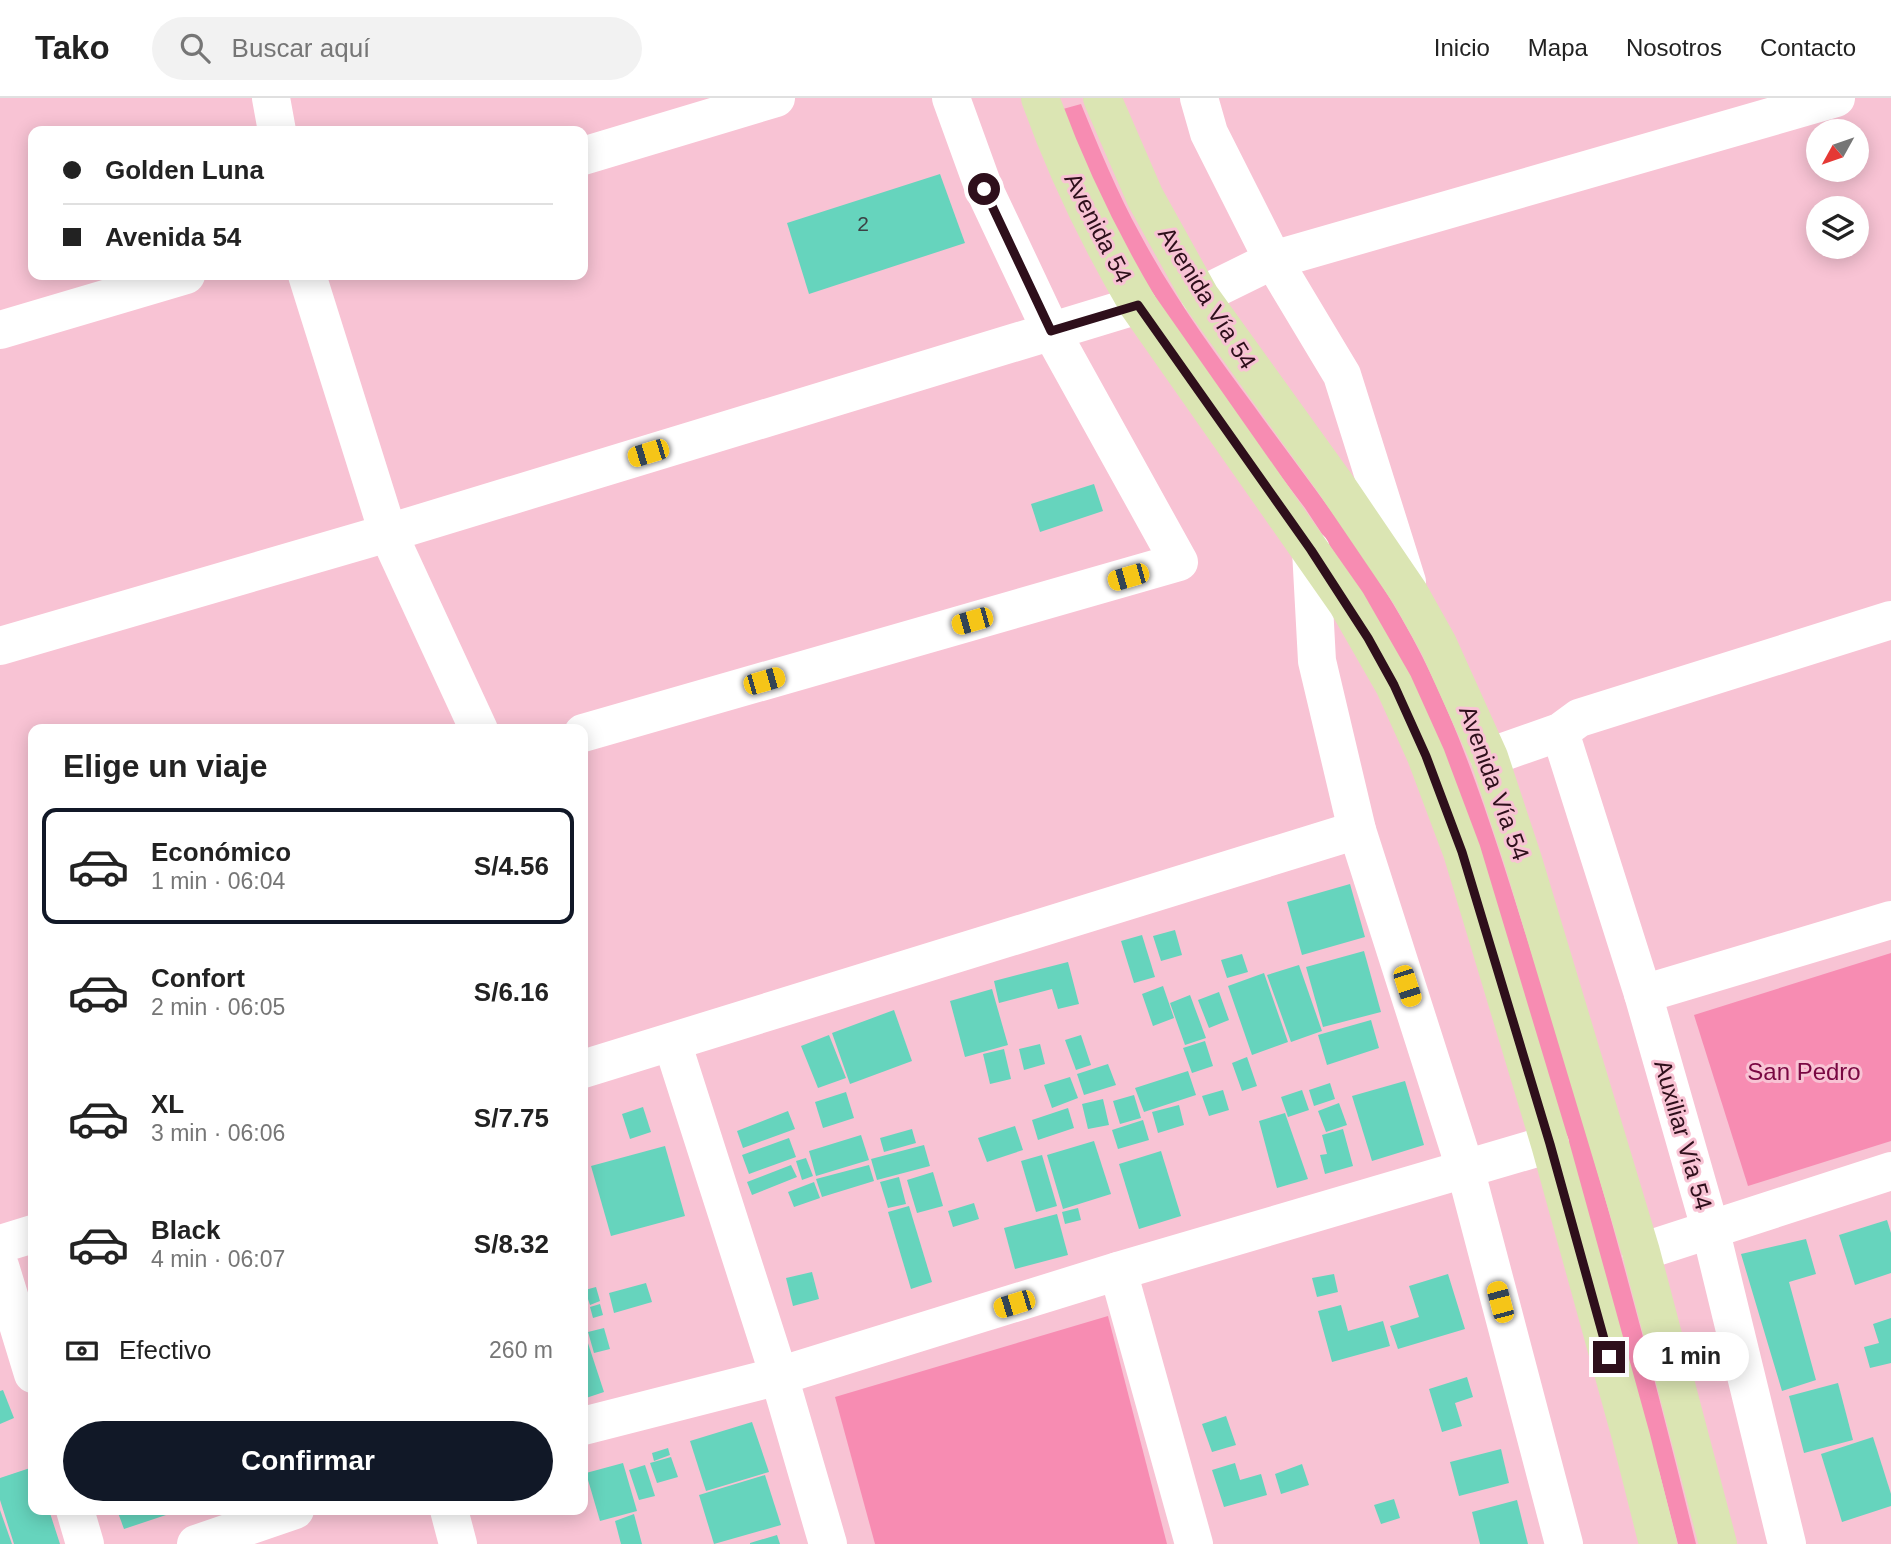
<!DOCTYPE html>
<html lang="es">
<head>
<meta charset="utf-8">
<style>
	body { margin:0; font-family:Helvetica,sans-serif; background:#f2f2f2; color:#222; height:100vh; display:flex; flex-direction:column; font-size:26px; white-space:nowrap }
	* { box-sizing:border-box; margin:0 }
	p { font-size:23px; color:#767676 }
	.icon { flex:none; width:38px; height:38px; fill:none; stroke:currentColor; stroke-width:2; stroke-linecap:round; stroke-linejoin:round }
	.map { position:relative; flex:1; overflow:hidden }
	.details { position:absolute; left:28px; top:626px; width:560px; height:791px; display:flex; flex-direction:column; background:#fff; border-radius:14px; box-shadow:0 4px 18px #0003 }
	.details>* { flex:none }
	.top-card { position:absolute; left:28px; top:28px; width:560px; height:154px; border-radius:14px; box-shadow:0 4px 18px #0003; display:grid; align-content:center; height:154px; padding:0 35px; background:#fff }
	.needle { width:46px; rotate:230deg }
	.tools { position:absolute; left:1806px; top:21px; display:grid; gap:14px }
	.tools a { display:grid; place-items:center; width:63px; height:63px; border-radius:50%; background:#fff; box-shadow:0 4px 18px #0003; font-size:35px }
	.end { position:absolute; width:32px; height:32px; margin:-16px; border:9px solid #2e0f1b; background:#fff; box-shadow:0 0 0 4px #fff }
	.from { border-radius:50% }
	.bubble { position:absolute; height:49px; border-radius:24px; background:#fff; box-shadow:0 4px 18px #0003; font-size:23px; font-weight:800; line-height:49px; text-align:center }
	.car { position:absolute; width:21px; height:42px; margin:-21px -10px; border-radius:9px; box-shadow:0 0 5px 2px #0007; background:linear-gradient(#f5c518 24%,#345 0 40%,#f5c518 0 76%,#345 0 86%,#f5c518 0) }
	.top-card b { display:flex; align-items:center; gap:24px; height:66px; font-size:26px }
	.top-card b+b { border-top:2px solid #e0e0e0 }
	.top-card i { width:18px; height:18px; background:#222 }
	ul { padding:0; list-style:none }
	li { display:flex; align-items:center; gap:21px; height:116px; margin:0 14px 10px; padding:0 21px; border:4px solid transparent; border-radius:14px }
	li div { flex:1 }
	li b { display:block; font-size:26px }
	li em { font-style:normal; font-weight:800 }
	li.on { border-color:#111827 }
	li>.icon { width:63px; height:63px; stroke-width:1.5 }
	h2 { padding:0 35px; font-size:32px; line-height:84px }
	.pay { display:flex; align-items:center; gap:18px; height:77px; padding:0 35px; font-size:26px }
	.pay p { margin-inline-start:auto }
	.button { display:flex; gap:14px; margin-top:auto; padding:14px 35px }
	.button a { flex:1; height:80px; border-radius:42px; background:#111827; color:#fff; font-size:28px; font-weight:800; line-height:80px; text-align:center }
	header { display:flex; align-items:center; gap:42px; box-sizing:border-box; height:98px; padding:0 35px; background:#fff; border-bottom:2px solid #e0e0e0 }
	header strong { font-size:33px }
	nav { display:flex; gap:38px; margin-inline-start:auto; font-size:24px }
	.search { width:490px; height:63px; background:#f2f2f2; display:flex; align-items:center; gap:18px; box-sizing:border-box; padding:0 24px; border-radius:38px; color:#767676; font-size:26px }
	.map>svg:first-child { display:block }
	.green { fill:#f78cb2 }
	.building { fill:#66d4bd }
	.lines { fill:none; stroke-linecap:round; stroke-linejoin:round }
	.minor { stroke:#fff; stroke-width:38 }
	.major { stroke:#dbe5b3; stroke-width:38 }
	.route { stroke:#2e0f1b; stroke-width:9 }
	.labels { text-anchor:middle; stroke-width:6; stroke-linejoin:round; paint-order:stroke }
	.number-label { font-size:21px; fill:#3c4044 }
	.street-label { font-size:24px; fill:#2e0f1b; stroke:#f8c3d4 }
	.park-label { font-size:24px; fill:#790742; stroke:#f8c3d4 }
</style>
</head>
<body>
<header>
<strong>Tako</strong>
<div class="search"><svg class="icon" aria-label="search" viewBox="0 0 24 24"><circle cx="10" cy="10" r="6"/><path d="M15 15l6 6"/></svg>Buscar aquí</div>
<nav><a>Inicio</a><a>Mapa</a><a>Nosotros</a><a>Contacto</a></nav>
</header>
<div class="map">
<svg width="1891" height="1446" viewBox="0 0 1891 1446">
	<rect width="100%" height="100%" fill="#f8c3d4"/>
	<g class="green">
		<path d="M1081 6C1099 50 1117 94 1140 136 1172 196 1213 253 1254 308 1313 390 1377 468 1422 558 1470 653 1500 756 1532 856 1594 1051 1647 1248 1696 1446H1678L1659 1373 1370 509 1305 410 1239 323 1158 204 1123 147 1089 77 1063 11Z"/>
		<polygon points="1891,855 1891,1043 1748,1088 1694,917"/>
		<polygon points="1108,1218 1167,1446 875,1446 835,1299"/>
	</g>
	<g class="building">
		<polygon points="940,76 965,145 809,196 787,125"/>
		<polygon points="1094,386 1103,413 1040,434 1031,406"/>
		<polygon points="1350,786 1365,839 1302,857 1287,804"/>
		<polygon points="1175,832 1182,857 1161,863 1153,838"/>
		<polygon points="1142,837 1155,879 1134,885 1121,843"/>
		<polygon points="1364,853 1381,914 1323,929 1306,869"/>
		<polygon points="1242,856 1248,874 1227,880 1221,862"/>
		<polygon points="1068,864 1079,906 1058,911 1052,891 999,905 994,883"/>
		<polygon points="1299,867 1322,933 1291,944 1267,877"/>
		<polygon points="1264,875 1288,944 1252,957 1228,888"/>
		<polygon points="1163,888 1174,920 1153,928 1142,896"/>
		<polygon points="992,891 1008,947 965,959 950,903"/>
		<polygon points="1219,894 1229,922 1209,930 1198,902"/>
		<polygon points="1190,897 1206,940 1185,947 1170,905"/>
		<polygon points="894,912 912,963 850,986 832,935"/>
		<polygon points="1371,922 1379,950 1327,967 1318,937"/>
		<polygon points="829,937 846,980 818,990 801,948"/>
		<polygon points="1081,937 1091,967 1076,972 1065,942"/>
		<polygon points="1205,943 1213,968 1192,975 1183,950"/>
		<polygon points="1040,946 1045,966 1024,972 1019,951"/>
		<polygon points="1004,951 1011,981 990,986 983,956"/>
		<polygon points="1247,959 1257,988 1242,993 1232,965"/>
		<polygon points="1108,966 1116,987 1084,997 1077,976"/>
		<polygon points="1188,973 1196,997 1144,1014 1135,990"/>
		<polygon points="1070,979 1078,1000 1052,1010 1044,987"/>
		<polygon points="1405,983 1424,1047 1372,1063 1352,998"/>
		<polygon points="1330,985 1335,1001 1314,1008 1309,992"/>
		<polygon points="1223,992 1229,1012 1209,1018 1202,998"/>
		<polygon points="1302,992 1309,1012 1288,1019 1281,999"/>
		<polygon points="846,994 854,1020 823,1030 815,1004"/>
		<polygon points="1134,997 1141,1020 1120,1026 1113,1003"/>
		<polygon points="1103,1001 1109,1027 1088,1031 1082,1006"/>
		<polygon points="1339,1005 1347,1027 1326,1034 1318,1013"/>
		<polygon points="1179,1007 1184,1027 1158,1035 1152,1014"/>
		<polygon points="643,1009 651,1034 630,1041 622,1016"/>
		<polygon points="1068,1010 1074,1030 1038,1042 1032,1022"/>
		<polygon points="788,1013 795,1031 743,1050 737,1033"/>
		<polygon points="1285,1015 1308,1081 1277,1090 1259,1023"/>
		<polygon points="1143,1022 1149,1042 1118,1051 1112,1032"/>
		<polygon points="1015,1028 1023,1052 987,1064 978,1040"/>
		<polygon points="912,1031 916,1045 884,1054 880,1040"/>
		<polygon points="1343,1031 1353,1068 1325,1076 1320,1057 1327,1056 1322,1037"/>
		<polygon points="861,1037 869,1062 816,1078 809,1053"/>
		<polygon points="789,1040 796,1059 749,1076 742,1057"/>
		<polygon points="1094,1043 1111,1096 1063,1111 1047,1057"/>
		<polygon points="924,1047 930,1068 877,1082 871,1061"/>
		<polygon points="665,1048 685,1118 611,1138 591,1068"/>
		<polygon points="1161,1053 1181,1118 1139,1131 1119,1066"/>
		<polygon points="1042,1057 1057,1108 1036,1114 1021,1063"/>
		<polygon points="806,1060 813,1078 802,1082 796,1063"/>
		<polygon points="791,1067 797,1079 752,1097 747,1084"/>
		<polygon points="869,1067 874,1083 822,1099 816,1081"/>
		<polygon points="933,1074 943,1108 917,1115 907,1082"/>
		<polygon points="899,1079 906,1106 888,1110 880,1084"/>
		<polygon points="814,1084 820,1100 794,1109 788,1094"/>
		<polygon points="974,1105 979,1121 953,1129 948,1113"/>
		<polygon points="909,1108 932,1184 911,1191 888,1114"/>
		<polygon points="1078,1110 1081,1122 1065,1126 1062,1114"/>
		<polygon points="1057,1116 1068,1157 1015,1171 1004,1130"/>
		<polygon points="1887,1122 1891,1135 1891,1175 1855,1187 1839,1137"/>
		<polygon points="1806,1141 1816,1176 1789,1184 1816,1282 1782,1293 1741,1156"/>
		<polygon points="812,1174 819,1201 793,1208 786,1180"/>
		<polygon points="1334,1176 1338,1194 1317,1199 1312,1180"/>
		<polygon points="1448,1176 1465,1231 1398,1251 1390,1228 1419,1219 1409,1188"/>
		<polygon points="646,1185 652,1204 614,1215 609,1195"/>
		<polygon points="596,1189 600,1203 590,1207 585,1192"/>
		<polygon points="600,1206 603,1217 593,1220 590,1209"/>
		<polygon points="1341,1207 1348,1233 1383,1223 1390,1248 1332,1264 1318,1213"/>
		<polygon points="1891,1220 1891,1265 1870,1270 1864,1249 1879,1245 1873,1226"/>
		<polygon points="583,1230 604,1294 583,1301"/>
		<polygon points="604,1230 610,1251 594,1255 588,1234"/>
		<polygon points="1467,1279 1473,1299 1455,1305 1462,1328 1442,1334 1429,1291"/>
		<polygon points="1838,1285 1853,1342 1804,1355 1789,1298"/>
		<polygon points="3,1292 14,1320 0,1326 0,1293"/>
		<polygon points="1226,1318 1236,1347 1212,1354 1202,1326"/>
		<polygon points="752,1324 769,1374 706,1393 690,1343"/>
		<polygon points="1873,1339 1891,1396 1891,1408 1842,1424 1821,1356"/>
		<polygon points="668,1350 670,1357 654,1363 652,1355"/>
		<polygon points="1501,1351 1509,1385 1459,1398 1450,1364"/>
		<polygon points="671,1359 678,1379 657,1385 650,1365"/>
		<polygon points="623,1365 637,1413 600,1423 586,1375"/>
		<polygon points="1235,1365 1240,1382 1261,1376 1267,1397 1224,1409 1212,1372"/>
		<polygon points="1302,1366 1309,1387 1281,1396 1275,1376"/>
		<polygon points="645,1367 655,1398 639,1402 629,1372"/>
		<polygon points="33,1369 33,1412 49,1412 60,1446 14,1446 0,1402 0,1380"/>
		<polygon points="765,1377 781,1427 714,1446 699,1397"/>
		<polygon points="1394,1401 1400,1420 1381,1426 1374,1407"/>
		<polygon points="1517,1402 1528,1446 1480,1446 1472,1414"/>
		<polygon points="0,1412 12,1446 0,1446"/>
		<polygon points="117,1412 178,1412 178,1413 124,1431"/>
		<polygon points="634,1416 642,1446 621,1446 615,1423"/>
		<polygon points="777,1437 780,1446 750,1446 750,1445"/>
	</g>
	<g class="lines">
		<g class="minor">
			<polyline points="271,0 277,33"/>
			<polyline points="1199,0 1209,35 1273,162 1342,277 1407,484"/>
			<polyline points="583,58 776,0"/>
			<polyline points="307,177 388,435 479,632"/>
			<polyline points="1200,198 1273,162 1836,0"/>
			<polyline points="0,232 186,177"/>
			<polyline points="1311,452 1317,563 1357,732 1465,1070 1564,1446"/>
			<polyline points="0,548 388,435 1138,207"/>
			<polyline points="1560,634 1643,896 1710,1130 1787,1446"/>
			<polyline points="583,635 1179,464 1051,233 984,91 951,0"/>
			<polyline points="1489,659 1560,634 1579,620 1891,522"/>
			<polyline points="1643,896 1891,822"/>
			<polyline points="672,944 779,1278 828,1446"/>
			<polyline points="583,971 1357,732"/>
			<polyline points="0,1146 33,1136"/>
			<polyline points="1641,1154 1891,1073"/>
			<polyline points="0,1168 33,1276"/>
			<polyline points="1118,1173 1194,1446"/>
			<polyline points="583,1328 779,1278 1118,1173 1550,1046"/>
			<polyline points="75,1412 85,1446"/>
			<polyline points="449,1412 458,1446"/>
			<polyline points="196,1446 295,1412"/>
		</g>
		<g class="major">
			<path d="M1040 0C1067 75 1098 139 1138 207L1347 505 1394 587 1426 658 1462 754 1550 1046 1631 1339 1658 1446"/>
			<polyline points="1102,0 1145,99 1200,198 1334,384 1410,496 1438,546 1489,659 1523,762 1641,1154 1718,1446"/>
		</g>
	</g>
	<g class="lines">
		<polyline class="route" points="984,91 1051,233 1138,207 1311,452 1368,540 1394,587 1426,658 1462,754 1550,1046 1609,1259"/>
	</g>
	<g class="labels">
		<g class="number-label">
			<text x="863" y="133">2</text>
		</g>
		<g class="street-label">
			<text transform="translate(1098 130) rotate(63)" y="8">Avenida 54</text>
			<text transform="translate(1207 200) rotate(58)" y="8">Avenida Vía 54</text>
			<text transform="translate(1494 685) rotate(70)" y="8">Avenida Vía 54</text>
			<text transform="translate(1683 1037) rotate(74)" y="8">Auxiliar Vía 54</text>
		</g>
		<g class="park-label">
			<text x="1804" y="982">San Pedro</text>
		</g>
	</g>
</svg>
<div class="tools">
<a><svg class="needle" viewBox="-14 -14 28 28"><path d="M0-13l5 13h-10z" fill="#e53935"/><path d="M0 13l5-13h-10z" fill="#767676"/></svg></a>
<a><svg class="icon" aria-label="layers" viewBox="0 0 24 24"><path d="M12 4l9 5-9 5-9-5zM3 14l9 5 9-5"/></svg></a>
</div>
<i class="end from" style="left:984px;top:91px"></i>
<i class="end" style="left:1609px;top:1259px"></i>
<div class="bubble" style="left:1633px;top:1234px;width:116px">1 min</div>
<i class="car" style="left:648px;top:355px;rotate:253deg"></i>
<i class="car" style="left:1128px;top:479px;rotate:254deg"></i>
<i class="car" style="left:972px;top:523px;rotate:254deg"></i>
<i class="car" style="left:764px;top:583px;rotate:74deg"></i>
<i class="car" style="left:1407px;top:888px;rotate:162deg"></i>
<i class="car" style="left:1500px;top:1204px;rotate:345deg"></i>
<i class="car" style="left:1014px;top:1206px;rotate:253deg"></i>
<div class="top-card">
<b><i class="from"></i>Golden Luna</b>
<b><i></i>Avenida 54</b>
</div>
<section class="details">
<h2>Elige un viaje</h2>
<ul>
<li class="on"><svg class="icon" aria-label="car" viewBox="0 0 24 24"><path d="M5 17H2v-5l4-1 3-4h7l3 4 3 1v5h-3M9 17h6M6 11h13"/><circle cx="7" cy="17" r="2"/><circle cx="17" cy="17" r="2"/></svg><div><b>Económico</b><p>1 min · 06:04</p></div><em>S/4.56</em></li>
<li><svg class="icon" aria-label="car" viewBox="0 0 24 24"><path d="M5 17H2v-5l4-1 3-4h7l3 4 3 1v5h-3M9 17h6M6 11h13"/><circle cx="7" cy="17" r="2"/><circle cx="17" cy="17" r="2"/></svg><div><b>Confort</b><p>2 min · 06:05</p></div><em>S/6.16</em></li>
<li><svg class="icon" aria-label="car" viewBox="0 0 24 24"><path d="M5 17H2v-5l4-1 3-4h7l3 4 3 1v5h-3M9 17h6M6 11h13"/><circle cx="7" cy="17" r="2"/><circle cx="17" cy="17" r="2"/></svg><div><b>XL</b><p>3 min · 06:06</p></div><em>S/7.75</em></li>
<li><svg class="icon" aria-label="car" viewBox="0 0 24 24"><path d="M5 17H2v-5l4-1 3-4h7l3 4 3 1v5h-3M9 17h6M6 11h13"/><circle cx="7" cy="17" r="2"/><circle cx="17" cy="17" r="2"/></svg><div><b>Black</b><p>4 min · 06:07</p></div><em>S/8.32</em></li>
</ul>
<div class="pay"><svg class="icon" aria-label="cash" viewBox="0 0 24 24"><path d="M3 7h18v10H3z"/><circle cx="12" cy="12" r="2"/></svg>Efectivo<p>260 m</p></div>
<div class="button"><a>Confirmar</a></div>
</section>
</div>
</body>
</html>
